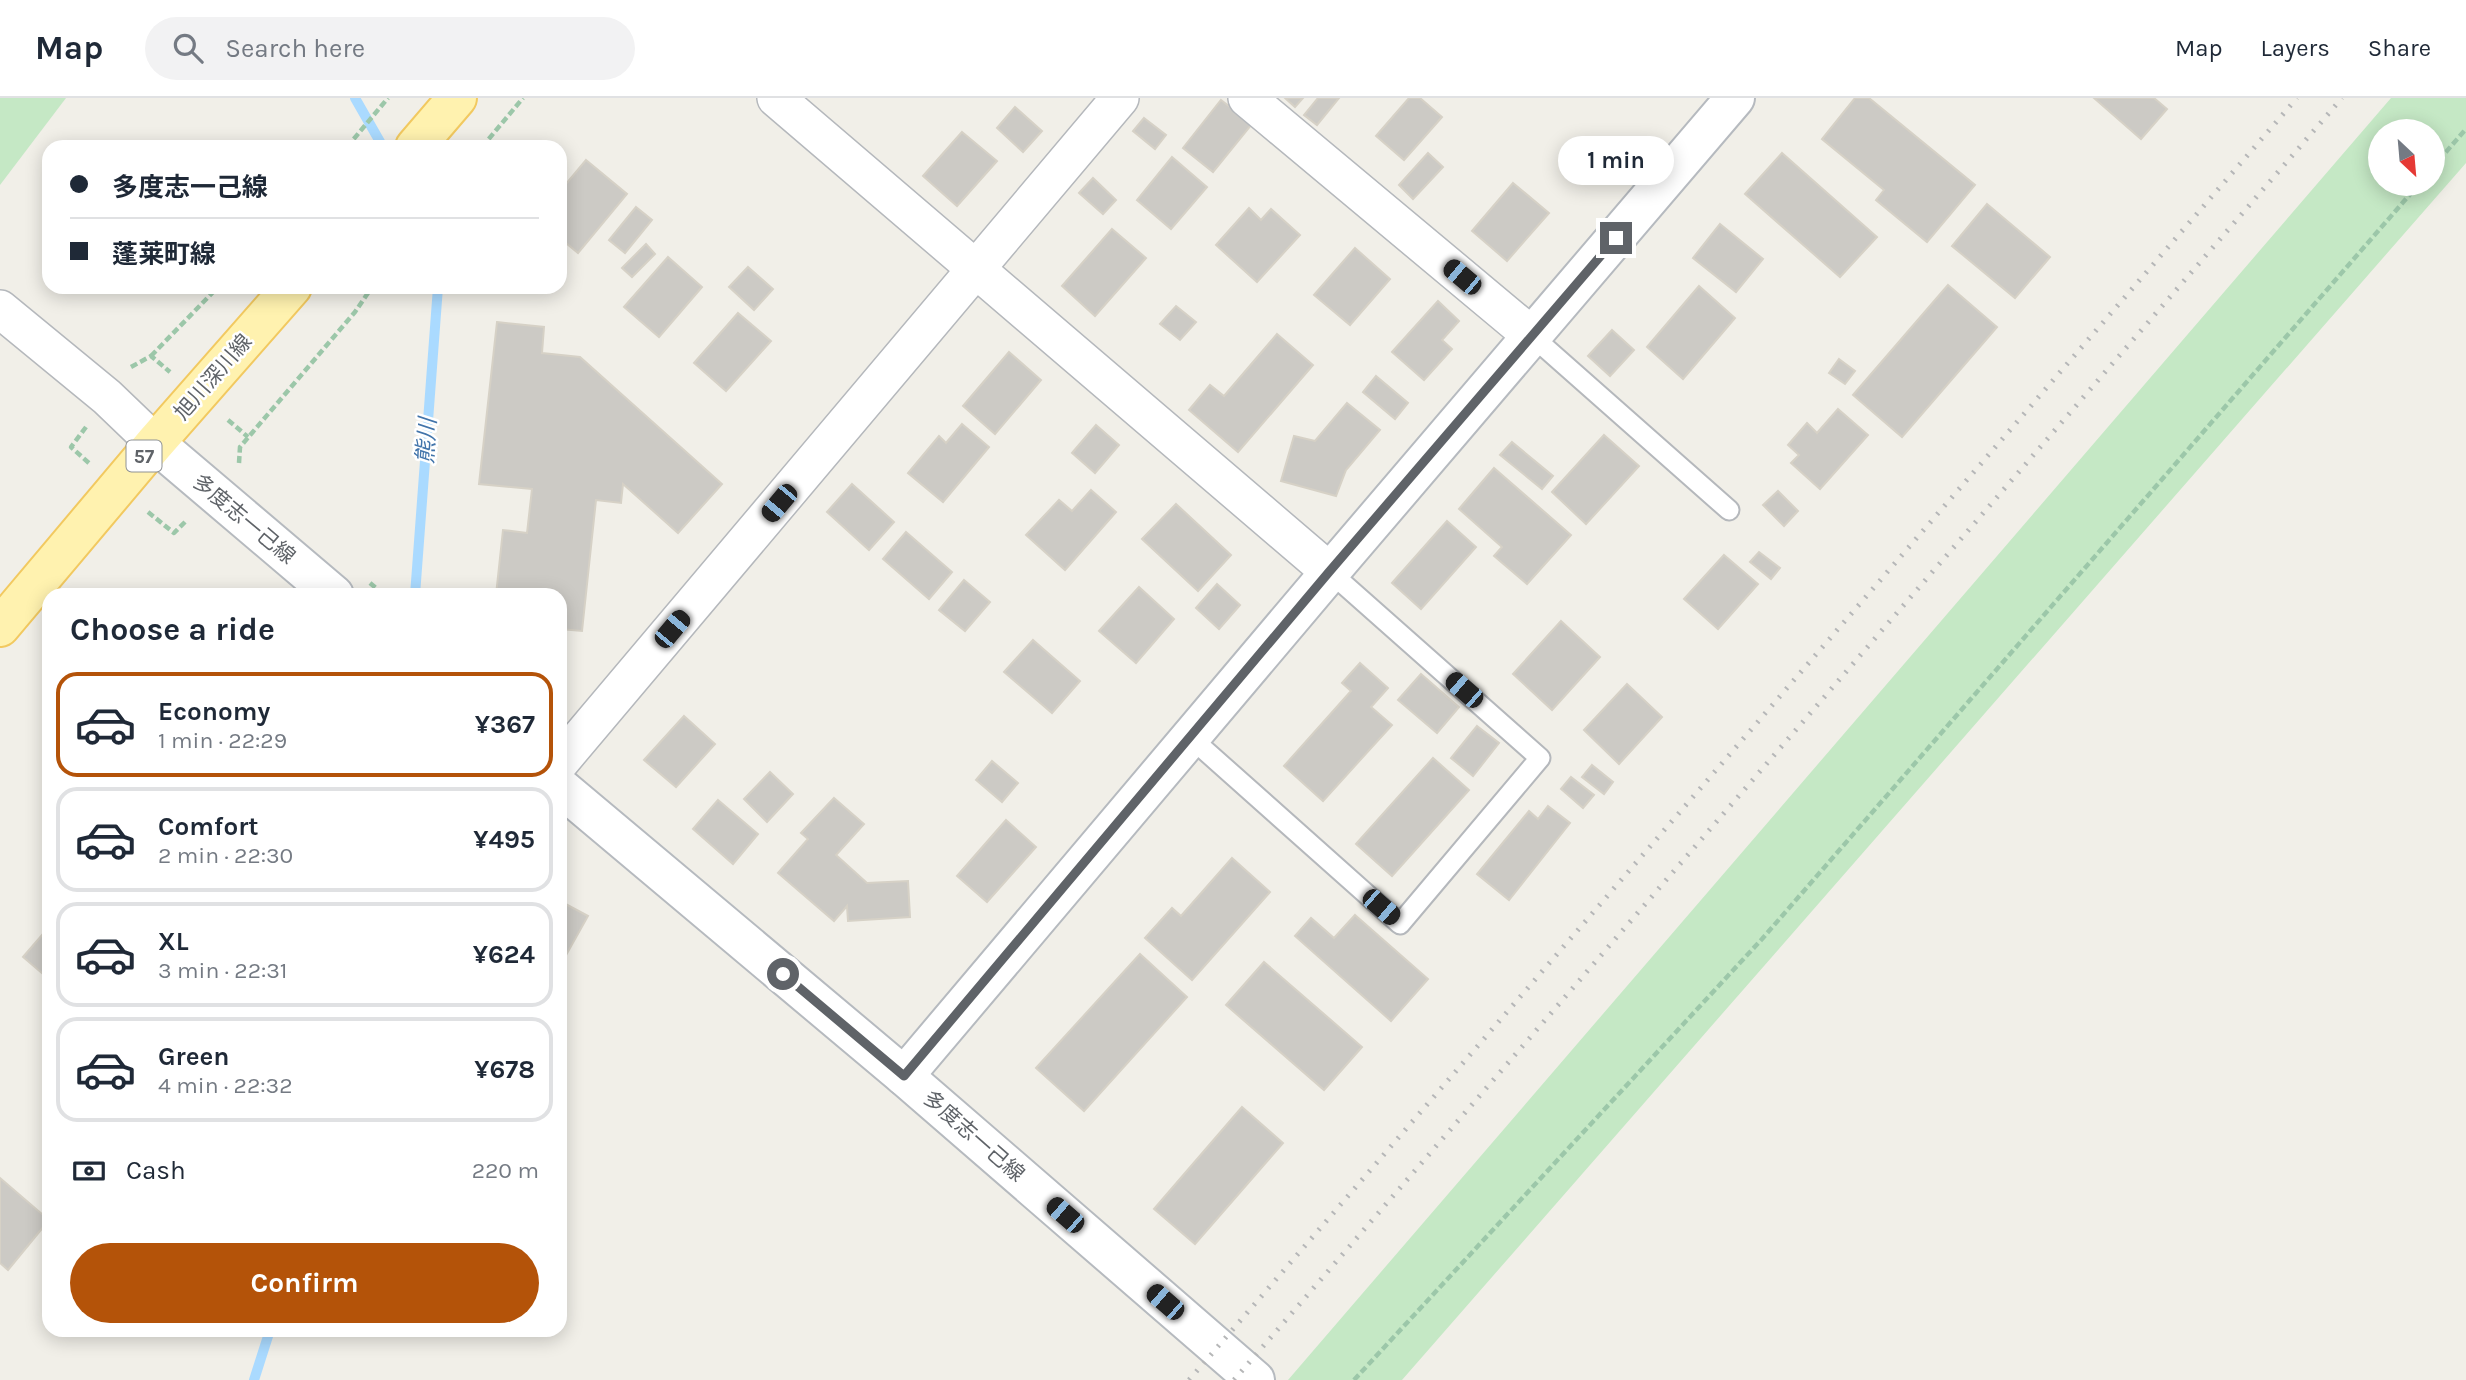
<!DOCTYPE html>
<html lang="en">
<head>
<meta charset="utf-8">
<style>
	body { margin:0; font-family:Karla,"Noto Sans JP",sans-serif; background:#f2f2f3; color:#1f2937; height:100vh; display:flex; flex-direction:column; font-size:26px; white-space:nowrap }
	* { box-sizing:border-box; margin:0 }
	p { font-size:23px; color:#747a83 }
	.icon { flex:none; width:38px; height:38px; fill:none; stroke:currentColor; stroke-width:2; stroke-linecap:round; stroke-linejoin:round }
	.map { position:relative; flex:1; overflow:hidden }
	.details { position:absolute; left:42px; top:490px; width:525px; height:749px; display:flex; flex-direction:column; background:#fff; border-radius:21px; box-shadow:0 4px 18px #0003 }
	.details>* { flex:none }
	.guide { position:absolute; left:42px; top:42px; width:525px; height:154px; border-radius:21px; box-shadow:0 4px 18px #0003; display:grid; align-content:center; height:154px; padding:0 28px; background:#fff }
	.needle { width:46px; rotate:154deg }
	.tools { position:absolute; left:2368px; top:21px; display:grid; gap:14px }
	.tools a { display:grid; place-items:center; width:77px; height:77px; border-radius:50%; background:#fff; box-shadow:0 4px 18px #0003; font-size:35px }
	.end { position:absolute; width:32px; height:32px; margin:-16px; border:9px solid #5f6368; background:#fff; box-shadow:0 0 0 4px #fff }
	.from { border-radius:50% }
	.bubble { position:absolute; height:49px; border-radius:24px; background:#fff; box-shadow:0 4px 18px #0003; font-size:23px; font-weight:700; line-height:49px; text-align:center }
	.car { position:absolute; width:21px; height:42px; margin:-21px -10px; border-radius:9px; box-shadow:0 0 5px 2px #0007; background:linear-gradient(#222 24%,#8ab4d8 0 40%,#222 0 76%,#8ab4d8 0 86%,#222 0) }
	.guide b { display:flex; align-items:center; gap:24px; height:66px; font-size:26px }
	.guide b+b { border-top:2px solid #e0e1e3 }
	.guide i { width:18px; height:18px; background:#1f2937 }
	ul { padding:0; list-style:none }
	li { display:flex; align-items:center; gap:21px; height:105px; margin:0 14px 10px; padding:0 14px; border:4px solid #e0e1e3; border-radius:21px }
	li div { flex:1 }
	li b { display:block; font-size:26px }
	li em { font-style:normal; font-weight:700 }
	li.selected { border-color:#b45309 }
	li>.icon { width:63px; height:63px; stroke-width:1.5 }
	h2 { padding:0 28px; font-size:32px; line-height:84px }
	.pay { display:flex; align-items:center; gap:18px; height:77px; padding:0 28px; font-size:26px }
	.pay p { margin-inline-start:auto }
	.button { display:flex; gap:14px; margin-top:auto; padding:14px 28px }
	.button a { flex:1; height:80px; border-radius:42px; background:#b45309; color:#fff; font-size:28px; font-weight:700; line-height:80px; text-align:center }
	header { display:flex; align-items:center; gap:42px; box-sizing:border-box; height:98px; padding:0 35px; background:#fff; border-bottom:2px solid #e0e1e3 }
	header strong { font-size:33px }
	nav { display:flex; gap:38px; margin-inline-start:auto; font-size:24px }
	.search { width:490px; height:63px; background:#f2f2f3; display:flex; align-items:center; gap:18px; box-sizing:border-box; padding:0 24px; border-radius:38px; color:#747a83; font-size:26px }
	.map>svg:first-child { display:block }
	.green { fill:#c5e8c5; fill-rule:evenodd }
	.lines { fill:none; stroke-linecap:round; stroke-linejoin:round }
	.stream { stroke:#aadaff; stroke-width:10 }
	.building { fill:#cccac5; stroke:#d6d1c6; stroke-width:2 }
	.lane-casing { stroke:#b5b8bc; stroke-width:23 }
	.street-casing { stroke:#b5b8bc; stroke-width:40 }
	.secondary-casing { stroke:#b6babf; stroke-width:42 }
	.primary-casing { stroke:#f2c960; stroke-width:42 }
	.path { stroke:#9cc7a9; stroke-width:4.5; stroke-dasharray:7 3.5; stroke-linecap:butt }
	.lane { stroke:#fff; stroke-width:19 }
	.street { stroke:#fff; stroke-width:37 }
	.secondary { stroke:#fff; stroke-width:38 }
	.primary { stroke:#fff2af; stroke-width:38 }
	.rail { stroke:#b6b7b8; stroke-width:5; stroke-dasharray:2 9; stroke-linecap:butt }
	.route { stroke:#5f6368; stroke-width:9 }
	.labels { text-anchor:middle; stroke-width:5; stroke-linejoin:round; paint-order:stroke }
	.shield { fill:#fff; stroke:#8f9295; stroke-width:2 }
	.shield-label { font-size:19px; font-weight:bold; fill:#5f6368 }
	.street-label { font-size:21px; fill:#5f6368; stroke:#fff }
	.water-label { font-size:23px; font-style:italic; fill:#4174aa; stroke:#fff }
</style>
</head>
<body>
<header>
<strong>Map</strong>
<div class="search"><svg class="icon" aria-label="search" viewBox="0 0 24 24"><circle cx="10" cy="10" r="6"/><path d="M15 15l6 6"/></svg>Search here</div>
<nav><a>Map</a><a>Layers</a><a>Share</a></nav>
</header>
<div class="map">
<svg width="2466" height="1282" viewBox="0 0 2466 1282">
	<rect width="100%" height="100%" fill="#f1efe8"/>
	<g class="green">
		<polygon points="0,0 66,0 0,87"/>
		<path d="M2391 0H2466V65L1402 1282H1288ZM2380 33H2432V86H2380Z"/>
	</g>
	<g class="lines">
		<g class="stream">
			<polyline points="355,0 383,49"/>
			<polyline points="415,497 438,189"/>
			<polyline points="254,1282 270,1232"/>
		</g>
	</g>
	<g class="building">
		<polygon points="1285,0 1303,0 1295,9"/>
		<polygon points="1318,0 1339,0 1317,27 1304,17"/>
		<polygon points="1409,0 1420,0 1442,19 1404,62 1376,38"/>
		<polygon points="1855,0 1869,0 1975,87 1927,144 1876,102 1884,92 1822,41"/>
		<polygon points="2094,0 2154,0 2167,11 2141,41"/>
		<polygon points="1221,2 1252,26 1213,74 1183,50"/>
		<polygon points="1015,9 1042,33 1023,54 997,30"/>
		<polygon points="1144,20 1166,37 1155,51 1133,33"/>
		<polygon points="962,34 997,63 957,108 923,78"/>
		<polygon points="1428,55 1443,69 1413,101 1399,87"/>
		<polygon points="1782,55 1877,139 1840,179 1745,96"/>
		<polygon points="1172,59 1207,89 1171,131 1137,102"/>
		<polygon points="586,62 627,96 578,155 560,140 560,93"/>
		<polygon points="1093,80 1116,102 1103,116 1079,95"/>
		<polygon points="1513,85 1549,115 1507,163 1472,133"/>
		<polygon points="1987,106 2050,159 2015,200 1952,148"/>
		<polygon points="636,109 652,122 625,155 609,142"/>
		<polygon points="1249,110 1261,122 1271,111 1300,137 1257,184 1216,147"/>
		<polygon points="1720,126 1763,161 1736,194 1693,160"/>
		<polygon points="1112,131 1146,160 1095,218 1062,188"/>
		<polygon points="646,146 655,156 632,179 622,170"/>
		<polygon points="1355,150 1390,181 1350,227 1314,197"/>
		<polygon points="668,159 702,189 659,239 624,209"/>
		<polygon points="748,169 773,191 754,212 729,189"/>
		<polygon points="1948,187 1997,229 1902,339 1853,297"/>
		<polygon points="1699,188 1735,220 1683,281 1647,249"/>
		<polygon points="1438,203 1459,223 1442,242 1452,251 1424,282 1392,254"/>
		<polygon points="1176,208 1196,224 1180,242 1160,226"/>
		<polygon points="738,215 771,243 726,293 694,265"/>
		<polygon points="497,224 544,229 542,255 580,259 722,386 678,435 623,386 621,405 596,402 582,533 560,531 560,497 496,497 503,432 527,435 532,391 479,386"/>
		<polygon points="1612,232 1634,252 1610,278 1588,258"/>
		<polygon points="1277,236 1313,267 1238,354 1189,312 1210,287 1224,298"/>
		<polygon points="1009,254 1041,282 995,336 963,308"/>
		<polygon points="1839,261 1855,273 1845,286 1829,275"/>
		<polygon points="1376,278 1408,305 1395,321 1363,294"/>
		<polygon points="1347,305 1380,332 1346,372 1336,398 1281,383 1294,338 1315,343"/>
		<polygon points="1838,311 1868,337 1820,391 1791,365 1799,357 1788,347 1807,325 1817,335"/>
		<polygon points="962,326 989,349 943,404 908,375 939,338 946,345"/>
		<polygon points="1096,327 1119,347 1095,375 1072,355"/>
		<polygon points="1604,337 1639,368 1586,426 1552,394"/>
		<polygon points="1512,344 1553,378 1542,391 1500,357"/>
		<polygon points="1494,370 1571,437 1527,486 1494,458 1502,449 1459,411"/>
		<polygon points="852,386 894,424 869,452 827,414"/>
		<polygon points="1091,392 1116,414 1065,472 1026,437 1059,402 1072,413"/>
		<polygon points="1778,393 1798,413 1784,428 1763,407"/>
		<polygon points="1176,406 1231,457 1198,493 1142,441"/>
		<polygon points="1447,423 1476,449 1421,511 1392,485"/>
		<polygon points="906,434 952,474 929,501 883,461"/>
		<polygon points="1759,454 1780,470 1771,481 1750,464"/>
		<polygon points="1724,457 1758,486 1718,531 1684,501"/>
		<polygon points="964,482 990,504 965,533 939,512"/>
		<polygon points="1217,486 1240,507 1219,531 1196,510"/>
		<polygon points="1139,489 1174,521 1136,565 1099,533"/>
		<polygon points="1561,523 1600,559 1552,612 1513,576"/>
		<polygon points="1033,542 1080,583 1052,615 1004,574"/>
		<polygon points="1360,565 1388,590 1371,609 1392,627 1323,703 1284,668 1351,593 1342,585"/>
		<polygon points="1421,576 1459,609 1437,635 1398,602"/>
		<polygon points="1627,586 1662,619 1619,666 1584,632"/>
		<polygon points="684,618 715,646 676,689 644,662"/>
		<polygon points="1477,628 1499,645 1473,678 1451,660"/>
		<polygon points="1433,660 1469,692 1392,778 1356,746"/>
		<polygon points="992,663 1018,685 1002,704 976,682"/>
		<polygon points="1592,667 1613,684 1604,696 1582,679"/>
		<polygon points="770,674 793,696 767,724 744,701"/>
		<polygon points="1571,679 1594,697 1583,710 1561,691"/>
		<polygon points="834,700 864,726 836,757 867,785 908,783 910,819 848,823 847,808 834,823 778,775 808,741 801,735"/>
		<polygon points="718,702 758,736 733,766 693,731"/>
		<polygon points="1548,708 1570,725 1509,802 1477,776 1529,713 1538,721"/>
		<polygon points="1006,722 1036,749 987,804 957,778"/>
		<polygon points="1232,760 1270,794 1192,882 1145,840 1172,810 1181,818"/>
		<polygon points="560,803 588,818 560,868"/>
		<polygon points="1355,817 1428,881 1391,923 1295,838 1311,820 1334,840"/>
		<polygon points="49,829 49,881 23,859"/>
		<polygon points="1140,856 1187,899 1084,1013 1036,970"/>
		<polygon points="1264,864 1362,949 1324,992 1226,907"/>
		<polygon points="1242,1009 1283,1045 1195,1146 1154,1111"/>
		<polygon points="0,1080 49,1122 8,1172 0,1165"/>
	</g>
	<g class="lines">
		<defs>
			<g id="lane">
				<polyline points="1532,238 1729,412"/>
				<polyline points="1190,639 1400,826 1540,660 1330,474"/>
			</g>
			<g id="street">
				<polyline points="776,0 1330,474"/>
				<polyline points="1247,0 1532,238"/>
				<polyline points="0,211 107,299 155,345"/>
				<polyline points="560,664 1120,0"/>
			</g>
			<g id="secondary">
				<polyline points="155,345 334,497"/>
				<polyline points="560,689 904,978 1255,1282"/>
				<polyline points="904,978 1330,474 1735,0"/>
			</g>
			<g id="primary">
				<polyline points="415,49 457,0"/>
				<polyline points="0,529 155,345 292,189"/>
			</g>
		</defs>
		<use href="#lane" class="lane-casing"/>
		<use href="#street" class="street-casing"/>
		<use href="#secondary" class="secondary-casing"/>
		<use href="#primary" class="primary-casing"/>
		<g class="path">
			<polyline points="347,49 388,0"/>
			<polyline points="482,49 523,0"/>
			<polyline points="2432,70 2466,31"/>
			<polyline points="151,258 218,189"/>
			<polyline points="131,269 151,258 170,274"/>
			<polyline points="228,322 248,339"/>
			<polyline points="86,329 71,349 90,366"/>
			<polyline points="239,365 240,349 355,214 372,189"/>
			<polyline points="148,414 174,435 186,423"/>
			<polyline points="370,485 384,497"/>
			<polyline points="1354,1282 1762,841 2419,86"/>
		</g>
		<use href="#lane" class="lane"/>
		<use href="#street" class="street"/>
		<use href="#secondary" class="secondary"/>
		<use href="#primary" class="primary"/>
		<g class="rail">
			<polyline points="1189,1282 2297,0"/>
			<polyline points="1234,1282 2342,0"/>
		</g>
	</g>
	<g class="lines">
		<polyline class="route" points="783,876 904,978 1329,474 1616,140"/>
	</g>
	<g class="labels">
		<rect class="shield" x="126.5" y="342.5" width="35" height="31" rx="5"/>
		<g class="shield-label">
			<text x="144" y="365">57</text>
		</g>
		<g class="street-label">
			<text transform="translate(213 279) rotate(-49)" y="7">旭川深川線</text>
			<text transform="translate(244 421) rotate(40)" y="7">多度志一己線</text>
			<text transform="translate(974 1038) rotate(41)" y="7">多度志一己線</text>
		</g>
		<g class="water-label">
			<text transform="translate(426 343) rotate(-86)" y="8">熊川</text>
		</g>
	</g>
</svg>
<div class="tools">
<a><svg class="needle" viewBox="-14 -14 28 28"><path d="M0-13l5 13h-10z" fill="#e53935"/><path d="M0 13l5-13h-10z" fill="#747a83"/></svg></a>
</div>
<i class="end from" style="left:783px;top:876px"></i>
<i class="end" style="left:1616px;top:140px"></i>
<div class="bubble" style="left:1558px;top:38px;width:116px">1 min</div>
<i class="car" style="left:1462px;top:179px;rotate:310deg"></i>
<i class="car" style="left:779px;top:405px;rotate:220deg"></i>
<i class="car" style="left:672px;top:531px;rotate:40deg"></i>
<i class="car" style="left:1464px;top:592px;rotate:311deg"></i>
<i class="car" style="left:1381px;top:809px;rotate:131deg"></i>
<i class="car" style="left:1065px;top:1117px;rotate:311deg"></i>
<i class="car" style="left:1165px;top:1204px;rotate:311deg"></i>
<div class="guide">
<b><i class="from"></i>多度志一己線</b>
<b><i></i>蓬莱町線</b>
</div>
<section class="details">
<h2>Choose a ride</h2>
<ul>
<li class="selected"><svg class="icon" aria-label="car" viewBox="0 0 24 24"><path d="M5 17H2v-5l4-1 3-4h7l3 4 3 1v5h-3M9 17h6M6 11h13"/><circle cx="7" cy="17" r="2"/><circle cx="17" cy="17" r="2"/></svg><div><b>Economy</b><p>1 min · 22:29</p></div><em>¥367</em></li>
<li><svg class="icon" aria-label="car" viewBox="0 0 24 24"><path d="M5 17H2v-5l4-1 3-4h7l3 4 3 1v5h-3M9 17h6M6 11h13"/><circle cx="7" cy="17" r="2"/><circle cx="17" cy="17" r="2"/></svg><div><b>Comfort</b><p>2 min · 22:30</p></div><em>¥495</em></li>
<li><svg class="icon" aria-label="car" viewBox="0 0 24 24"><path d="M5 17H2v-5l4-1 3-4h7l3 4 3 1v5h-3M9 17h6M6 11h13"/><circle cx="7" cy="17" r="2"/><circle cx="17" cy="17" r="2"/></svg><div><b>XL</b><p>3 min · 22:31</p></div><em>¥624</em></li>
<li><svg class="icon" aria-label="car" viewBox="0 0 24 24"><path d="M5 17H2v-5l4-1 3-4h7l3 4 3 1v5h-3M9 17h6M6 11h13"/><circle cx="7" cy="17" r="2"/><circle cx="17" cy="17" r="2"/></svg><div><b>Green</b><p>4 min · 22:32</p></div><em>¥678</em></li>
</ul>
<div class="pay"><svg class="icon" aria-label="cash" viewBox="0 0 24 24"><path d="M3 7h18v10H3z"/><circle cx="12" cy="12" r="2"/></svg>Cash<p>220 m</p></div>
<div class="button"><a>Confirm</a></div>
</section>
</div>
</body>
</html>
